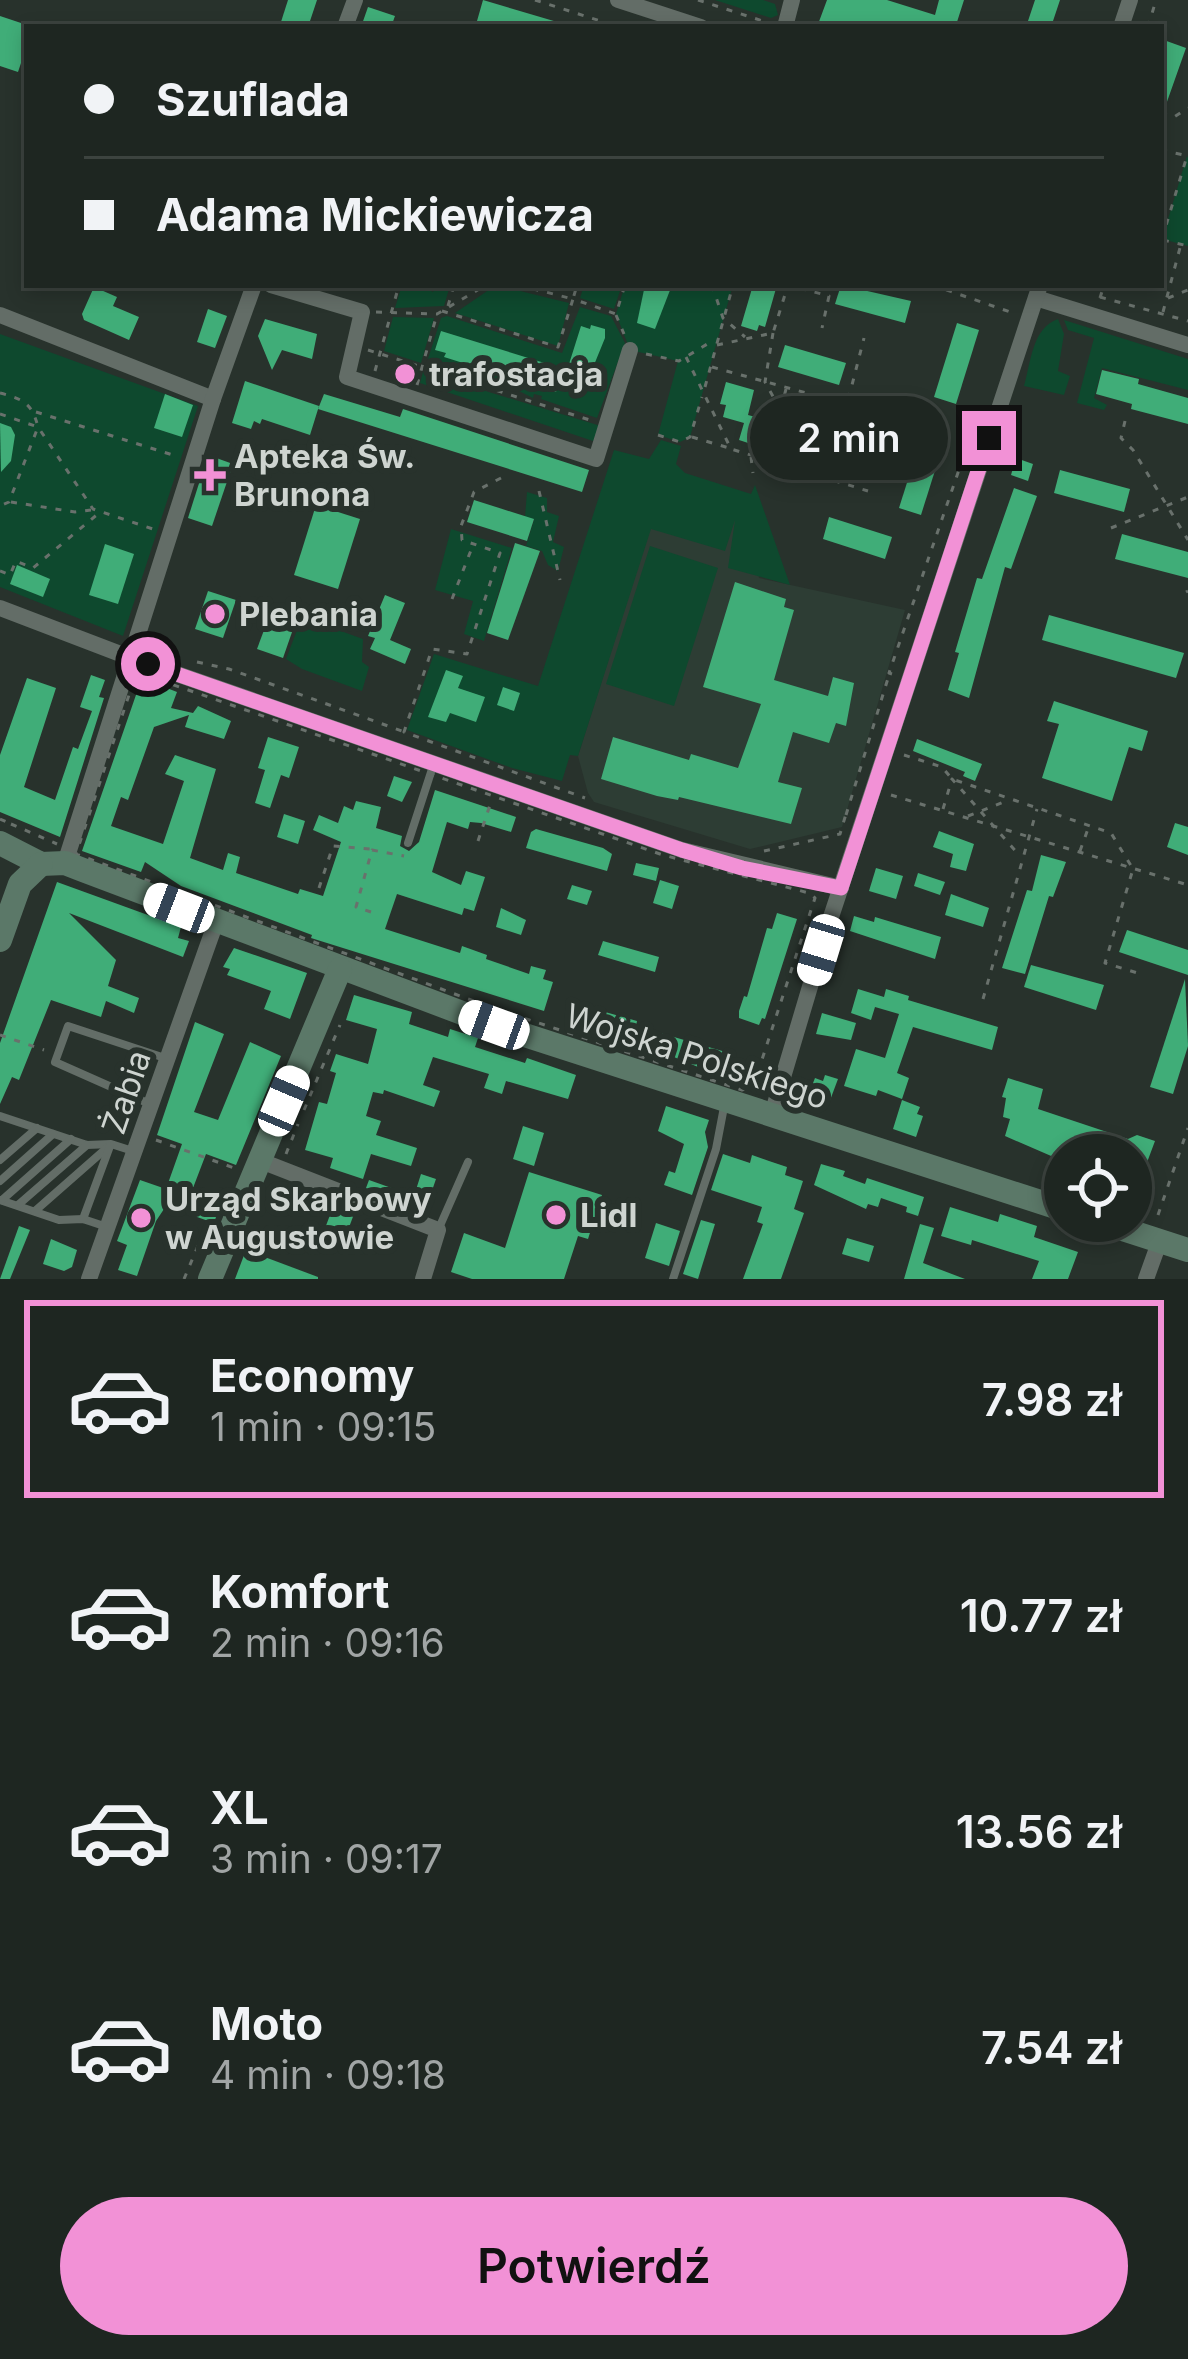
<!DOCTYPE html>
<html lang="pl">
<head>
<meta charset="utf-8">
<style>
	body { margin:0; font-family:Inter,sans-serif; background:#262e2a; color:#f1f3f6; height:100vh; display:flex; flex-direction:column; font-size:45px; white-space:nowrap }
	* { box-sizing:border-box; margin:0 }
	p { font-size:39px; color:#a1a5a5 }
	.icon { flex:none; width:66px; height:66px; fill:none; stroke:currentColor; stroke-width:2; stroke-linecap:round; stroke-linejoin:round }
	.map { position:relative; height:1279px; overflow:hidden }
	.drawer { display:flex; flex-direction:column; background:#1e2621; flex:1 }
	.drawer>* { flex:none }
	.hud { position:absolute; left:24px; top:24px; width:1140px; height:264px; border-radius:0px; box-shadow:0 6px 18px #0003,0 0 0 3px #3c433f; display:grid; align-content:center; height:264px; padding:0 60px; background:#1e2621 }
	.buttons { position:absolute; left:1044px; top:1134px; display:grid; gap:24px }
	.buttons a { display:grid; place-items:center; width:108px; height:108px; border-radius:50%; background:#1e2621; box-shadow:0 6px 18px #0003,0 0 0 3px #3c433f; font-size:60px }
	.end { position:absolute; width:54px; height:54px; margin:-27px; border:15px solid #f291d6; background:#111; box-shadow:0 0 0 6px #111 }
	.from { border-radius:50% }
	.bubble { position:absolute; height:84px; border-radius:42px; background:#1e2621; box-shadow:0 6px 18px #0003,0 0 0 3px #3c433f; font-size:39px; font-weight:600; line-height:84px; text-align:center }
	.car { position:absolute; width:36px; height:72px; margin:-36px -18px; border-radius:15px; box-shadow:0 0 9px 3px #0007; background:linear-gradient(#fff 24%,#345 0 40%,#fff 0 76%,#345 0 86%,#fff 0) }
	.hud b { display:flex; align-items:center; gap:42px; height:114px; font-size:45px }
	.hud b+b { border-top:3px solid #3c433f }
	.hud i { width:30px; height:30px; background:#f1f3f6 }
	ul { padding:21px 0 0; list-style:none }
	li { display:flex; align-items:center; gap:36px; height:198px; margin:0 24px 18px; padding:0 36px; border:6px solid transparent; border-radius:0px }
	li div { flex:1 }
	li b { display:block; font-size:45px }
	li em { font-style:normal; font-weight:600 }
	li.active { border-color:#f291d6 }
	li>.icon { width:108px; height:108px; stroke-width:1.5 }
	.action { display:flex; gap:24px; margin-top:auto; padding:24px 60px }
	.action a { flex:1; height:138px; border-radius:72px; background:#f291d6; color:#111; font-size:48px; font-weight:600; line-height:138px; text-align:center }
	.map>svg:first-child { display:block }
	.built { fill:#2d3d34 }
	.green { fill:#0e492e }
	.building { fill:#40ad78 }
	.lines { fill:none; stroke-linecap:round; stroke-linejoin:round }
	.path { stroke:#69716c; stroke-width:3; stroke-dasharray:6 9; stroke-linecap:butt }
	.lane { stroke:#636d67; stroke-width:8 }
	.street { stroke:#636d67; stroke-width:16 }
	.secondary { stroke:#5b7868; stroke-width:24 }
	.route { stroke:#f291d6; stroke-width:15 }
	.poi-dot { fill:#f291d6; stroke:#28322c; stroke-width:4.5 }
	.labels { text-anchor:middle; stroke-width:12; stroke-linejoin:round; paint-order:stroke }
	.poi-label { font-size:33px; font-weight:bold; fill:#ced4d0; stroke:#28322c; text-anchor:start }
	.street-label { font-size:33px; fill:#ced4d0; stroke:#28322c }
</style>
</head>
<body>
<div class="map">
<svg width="1188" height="1279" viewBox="0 0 1188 1279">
	<rect width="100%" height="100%" fill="#28322c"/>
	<polygon class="built" points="664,484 742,498 759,578 905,610 842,827 750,849 594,802 588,793 578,756"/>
	<g class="green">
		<polygon points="715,0 763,0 775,4 778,15 771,18"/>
		<polygon points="1187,156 1188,158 1188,246 1162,239"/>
		<polygon points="402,285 421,285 433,292 436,286 449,289 444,306 395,308"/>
		<polygon points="496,285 569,303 558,346 455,313"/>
		<polygon points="584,285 622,285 614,309 580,298"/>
		<polygon points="625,285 733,285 690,437 680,442 658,435 678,361 630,350 616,314"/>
		<polygon points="580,307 611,316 625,343 597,418 541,399 542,396 534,394 533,398 505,384 503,387 478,375 475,379 450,366 446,370 427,362 441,318 447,316 562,353"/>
		<polygon points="393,317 434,318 421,363 384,351"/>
		<path d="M1058 319 1064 334 1058 371 1070 376 1064 395 1024 386C1031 362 1032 328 1058 319Z"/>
		<polygon points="1064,320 1188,359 1188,390 1102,368 1094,398 1107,405 1104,410 1077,403 1094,338 1068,330"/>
		<polygon points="0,334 198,406 123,636 0,587"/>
		<polygon points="423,372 604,427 593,441 420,383"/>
		<polygon points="661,440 681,446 676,464 685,473 751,494 755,485 790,585 728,568 735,520 725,551 651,529 578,756 570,755 562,781 512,768 407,730 434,654 538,686 614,450 649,459"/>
		<polygon points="527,492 547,498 547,512 559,516 553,542 564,547 558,571 548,565 542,551 526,546 534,520 525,517"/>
		<polygon points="451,529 512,548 484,641 464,634 473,601 435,590"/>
		<polygon points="650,546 718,568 674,706 606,684"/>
		<polygon points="302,617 363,639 362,662 369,667 362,691 302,669 286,659"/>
	</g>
	<g class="building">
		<polygon points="288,0 317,0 308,27 280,25"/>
		<polygon points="483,0 564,24 564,27 484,27 485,24 477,21"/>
		<polygon points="827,0 887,0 935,15 939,0 964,0 957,22 963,27 817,27"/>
		<polygon points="1035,0 1060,0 1051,27 1026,27"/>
		<polygon points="368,7 395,16 391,27 361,27"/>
		<polygon points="0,16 27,25 27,45 18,72 0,66"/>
		<polygon points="1161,39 1186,48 1163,113 1161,112"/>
		<polygon points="645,285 672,285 655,329 637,323"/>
		<polygon points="753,285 777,285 765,327 759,325 757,331 741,326"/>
		<polygon points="841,285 911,301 905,323 835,304"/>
		<polygon points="94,287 117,297 113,306 139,317 129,340 84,320 82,314"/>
		<polygon points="208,309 227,316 215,348 197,342"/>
		<polygon points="265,319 317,334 312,359 282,350 272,370 258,336"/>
		<polygon points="957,323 979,330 956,404 934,397"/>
		<polygon points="591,325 605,329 605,338 585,387 564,380 581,326 590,329"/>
		<polygon points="441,331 564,369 556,392 444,357 446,353 435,350"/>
		<polygon points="785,345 846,363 839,385 778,367"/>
		<polygon points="1102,370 1139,379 1138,384 1188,398 1188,424 1131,409 1132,404 1096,394"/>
		<polygon points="245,381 319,406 310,435 262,419 260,424 254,421 251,429 232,423"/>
		<polygon points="726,382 754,390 748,415 775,422 774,428 850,451 843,474 739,440 744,423 723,417 726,405 720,404"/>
		<polygon points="165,394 193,405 182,437 154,428"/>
		<polygon points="324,394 400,417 403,409 589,470 582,492 318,409"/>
		<polygon points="0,423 11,427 15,435 11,461 1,472"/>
		<polygon points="922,435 944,442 921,515 899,508"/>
		<polygon points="208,455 233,464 212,526 188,518"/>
		<polygon points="1016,458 1033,464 1028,481 1011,475"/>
		<polygon points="1060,470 1130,489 1124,512 1054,493"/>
		<polygon points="1014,488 1037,496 1011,569 1005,567 969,698 948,690 959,653 955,652 977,578 982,579"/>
		<polygon points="474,500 534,519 527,541 467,522"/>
		<polygon points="316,505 360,519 338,589 294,575"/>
		<polygon points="829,517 892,537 885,559 823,539"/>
		<polygon points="1122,534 1188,552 1188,578 1115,559"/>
		<polygon points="515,543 540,551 508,640 487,633"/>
		<polygon points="105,544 134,554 118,604 89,595"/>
		<polygon points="17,565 50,579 43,597 10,584"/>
		<polygon points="735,582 786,599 784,607 794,610 774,680 828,696 833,677 854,683 846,726 836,723 829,743 793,732 778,782 802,788 791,824 679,797 678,800 657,796 601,779 613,737 689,760 691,754 738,768 761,704 703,687"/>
		<polygon points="208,591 236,600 223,638 195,629"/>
		<polygon points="385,595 405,603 390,640 411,649 405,664 370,649 375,638 368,636"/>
		<polygon points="274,603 299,612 283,658 257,649"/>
		<polygon points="1049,615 1184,653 1176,678 1042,640"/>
		<polygon points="446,670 463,676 458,688 485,697 476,722 450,713 446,722 428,717"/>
		<polygon points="91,675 105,680 99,697 104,698 60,837 0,812 0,755 27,678 56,688 24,787 55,800 73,747 78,749 92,711 80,707"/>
		<polygon points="154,683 177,692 171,708 193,713 198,706 231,721 224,739 185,727 189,715 154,727 128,800 121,797 111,826 163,844 184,781 165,774 175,755 216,769 190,858 223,870 228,853 240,857 236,873 298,894 300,889 323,896 341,842 313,830 319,815 338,823 344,806 353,810 356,801 381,807 376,828 402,836 400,846 409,851 419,842 435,790 516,817 511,832 481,823 470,822 468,829 447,822 432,872 461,885 466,871 485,877 474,911 464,908 462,915 397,894 385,929 460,953 462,946 487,955 486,959 529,974 531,966 546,970 543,979 553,982 544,1011 311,938 312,935 181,886 145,862 141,872 82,851 137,692 143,695 146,688 152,690"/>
		<polygon points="503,687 520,693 514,711 497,705"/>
		<polygon points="1054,701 1148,731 1142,751 1129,747 1112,801 1042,778 1059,724 1047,721"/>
		<polygon points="268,737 299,747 289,778 281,775 270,808 255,803 265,770 258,768"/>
		<polygon points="917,739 982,764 975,781 963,776 965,772 913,751"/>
		<polygon points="394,776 412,782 402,802 387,796"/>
		<polygon points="284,814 305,821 298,844 277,837"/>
		<polygon points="1175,823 1188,827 1188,855 1167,847"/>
		<polygon points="536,829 603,848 612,854 607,871 526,848 531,832"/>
		<polygon points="939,831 974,844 966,871 950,867 953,854 933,847"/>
		<polygon points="1041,855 1066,862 1053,897 1049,896 1025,974 1002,968 1027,890 1032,891"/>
		<polygon points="636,863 659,868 656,881 633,875"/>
		<polygon points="876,868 903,876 896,899 869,891"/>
		<polygon points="918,873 945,882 940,895 914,886"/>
		<polygon points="660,880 679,886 672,909 653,903"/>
		<polygon points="57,882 181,927 178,938 189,941 183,957 69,913 116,960 108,986 139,998 134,1013 106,1001 101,1017 51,1000 19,1080 12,1077 0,1104 0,1043"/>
		<polygon points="572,885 592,891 587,905 567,899"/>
		<polygon points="951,894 989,908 983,927 945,915"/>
		<polygon points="501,908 526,920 521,935 496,927"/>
		<polygon points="777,913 797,919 765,1019 762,1018 759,1025 739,1018 739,1011 744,996 747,997 767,928 772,929"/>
		<polygon points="854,916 874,922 875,917 941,937 935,959 850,931"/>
		<polygon points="1127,930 1188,950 1188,975 1119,952"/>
		<polygon points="603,941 659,957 655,972 598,955"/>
		<polygon points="234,948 307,973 290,1019 264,1009 271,991 227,975 230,969 223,967"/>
		<polygon points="1031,965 1104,985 1096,1010 1024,987"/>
		<polygon points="1185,979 1188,1046 1173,1094 1150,1087"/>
		<polygon points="858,989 884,997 886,989 909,996 908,1000 998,1027 992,1050 913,1027 897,1073 909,1078 902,1099 878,1090 876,1096 844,1086 856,1049 885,1058 899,1014 875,1007 871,1020 851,1013"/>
		<polygon points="354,995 412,1012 409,1024 448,1037 450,1029 478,1038 475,1047 525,1063 527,1058 576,1075 568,1099 506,1081 502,1094 484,1088 489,1074 433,1057 423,1085 440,1091 434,1107 384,1090 383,1094 373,1092 366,1116 381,1121 376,1135 417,1148 411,1166 371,1154 363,1179 330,1168 333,1158 305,1150 319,1102 327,1104 336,1073 330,1071 336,1054 368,1064 377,1029 346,1020"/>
		<polygon points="591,1008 637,1021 636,1026 736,1055 734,1059 744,1062 737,1083 669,1055 667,1060 584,1032"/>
		<polygon points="822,1013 856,1023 851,1040 816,1034"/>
		<polygon points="195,1022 224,1034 194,1112 218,1120 250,1042 281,1056 236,1165 206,1154 193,1188 222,1199 214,1223 166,1206 156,1221 137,1276 118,1270 127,1245 117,1241 140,1180 166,1189 182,1144 157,1135"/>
		<polygon points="825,1075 838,1079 829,1103 808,1096 815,1078 823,1081"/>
		<polygon points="1008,1078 1043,1089 1038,1109 1128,1139 1137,1135 1155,1141 1133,1200 1131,1155 1065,1155 1065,1162 1005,1136 1010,1119 1003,1117 1006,1098 1002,1097"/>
		<polygon points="902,1100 920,1107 917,1114 923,1116 916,1137 893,1129"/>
		<polygon points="666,1106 709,1120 705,1132 708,1147 692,1195 664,1185 669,1171 675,1173 684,1144 658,1131"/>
		<polygon points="523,1126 544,1133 534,1166 513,1159"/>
		<polygon points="723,1154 750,1163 752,1155 769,1161 787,1167 785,1175 803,1181 794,1209 804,1213 781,1279 743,1279 763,1224 757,1222 762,1207 711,1190"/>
		<polygon points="821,1164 845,1171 843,1176 865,1184 867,1178 924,1197 918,1216 906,1212 907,1207 881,1198 878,1207 868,1204 866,1209 814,1185"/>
		<polygon points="529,1172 602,1195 588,1239 578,1236 564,1279 472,1279 451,1272 464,1233 505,1248"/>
		<polygon points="421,1174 436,1179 425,1211 366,1188 369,1180 414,1196"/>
		<polygon points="333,1207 354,1214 345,1238 324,1231"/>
		<polygon points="950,1207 998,1222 1000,1214 1037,1226 1034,1237 1078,1252 1068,1279 1032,1279 1039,1261 972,1240 971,1245 941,1236"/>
		<polygon points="701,1220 715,1224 698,1279 683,1274"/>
		<polygon points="656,1223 680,1231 669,1266 645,1258"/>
		<polygon points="920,1224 934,1228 923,1263 965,1279 904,1279"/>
		<polygon points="19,1226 30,1230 10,1279 0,1279"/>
		<polygon points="847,1238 874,1246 869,1262 842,1254"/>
		<polygon points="51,1239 77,1250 72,1267 64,1271 43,1264"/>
		<polygon points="246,1250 318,1277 318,1279 235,1279"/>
	</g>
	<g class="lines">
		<g class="path">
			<polyline points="535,0 619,27"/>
			<polyline points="698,0 769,23"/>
			<polyline points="1148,27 1156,0"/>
			<polyline points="1161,113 1174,117 1188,108"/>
			<polyline points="1161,150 1188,156"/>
			<polyline points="1162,239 1187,156"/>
			<polyline points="1163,240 1188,246"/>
			<polyline points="518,285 573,299 577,285"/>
			<polyline points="712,285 723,318 745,337"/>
			<polyline points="932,285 1016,314"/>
			<polyline points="1100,297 1188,321"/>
			<polyline points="1100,298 1104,285"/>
			<polyline points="1168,298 1188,290"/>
			<polyline points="448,306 454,285"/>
			<polyline points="442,311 558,347 573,299 616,314 625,285"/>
			<polyline points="376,312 437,314 486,285"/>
			<polyline points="1163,312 1181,244"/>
			<polyline points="616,315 624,334"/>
			<polyline points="773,333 765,382 781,411 882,444"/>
			<polyline points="717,345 773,333 788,285 829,296 822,328"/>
			<polyline points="368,350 593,421"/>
			<polyline points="646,354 679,361 714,340"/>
			<polyline points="686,357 731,449 868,491"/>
			<polyline points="712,367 890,416"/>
			<polyline points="375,371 399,285"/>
			<polyline points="417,385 437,314"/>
			<polyline points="705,387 733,285"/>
			<path d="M0 393C23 399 32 403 38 427L93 509 153 529"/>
			<polyline points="781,409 786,389"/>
			<polyline points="36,412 176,456"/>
			<polyline points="0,414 38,427 9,502 0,506"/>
			<polyline points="1125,421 1121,438 1133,450 1188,540"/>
			<polyline points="841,428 864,338"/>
			<polyline points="658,435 680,442 690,437 702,397"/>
			<polyline points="692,437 729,448"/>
			<polyline points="751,457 753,473"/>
			<polyline points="501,478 474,492 461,526 462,540 500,553 467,654 432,649 404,732 585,798"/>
			<polyline points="539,491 560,580"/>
			<polyline points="11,502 75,512 91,510"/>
			<polyline points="1111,528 1188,497"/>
			<polyline points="0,571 10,575 16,561 33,568 99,513"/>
			<polyline points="1186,592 1188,591"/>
			<polyline points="452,599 473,545"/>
			<polyline points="197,662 229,669 402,731"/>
			<polyline points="892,674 889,673 972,432"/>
			<polygon points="145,675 663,855 809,893 815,898 753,1087 742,1090 490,1007 76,854 133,683"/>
			<polyline points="904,755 942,767 952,779 1111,833 1133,869 1105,963 1141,974"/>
			<polyline points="891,795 1188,885"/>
			<polyline points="943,809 952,779 1020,856"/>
			<polyline points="846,815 889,675"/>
			<polyline points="968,816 1009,800"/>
			<polyline points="0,819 9,823"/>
			<polyline points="11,824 57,844"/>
			<polyline points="478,841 492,799"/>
			<polyline points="764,851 840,834 846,814"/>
			<polyline points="1080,851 1089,826"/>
			<polyline points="319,888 333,846 370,849"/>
			<polyline points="371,912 356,907 372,850 404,856"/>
			<polyline points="983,999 1037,809"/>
			<polyline points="0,1035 44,1050"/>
			<polyline points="304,1110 340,1025"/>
			<polyline points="156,1140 237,1169"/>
			<polyline points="286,1154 298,1124"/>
			<polyline points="1158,1215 1188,1128"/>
			<polyline points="184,1279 203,1234 209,1237"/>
		</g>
		<g class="lane">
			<polyline points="408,843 433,766"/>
			<polyline points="152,1105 55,1062 68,1026 168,1059"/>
			<polyline points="0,1116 87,1145 111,1144 136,1152"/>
			<polyline points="0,1160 37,1128"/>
			<polyline points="0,1181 53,1134"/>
			<polyline points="0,1200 59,1220 83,1219 107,1227"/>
			<polyline points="2,1200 71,1139"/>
			<polyline points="18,1205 87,1145"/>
			<polyline points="35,1211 109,1146"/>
			<polyline points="83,1219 110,1146"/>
			<polyline points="439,1228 468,1162"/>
			<polyline points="673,1279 716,1149 724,1107"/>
		</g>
		<g class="street">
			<polyline points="618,0 701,27"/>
			<polyline points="345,27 355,0"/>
			<polyline points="785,27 792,0"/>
			<polyline points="1121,27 1130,0"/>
			<polyline points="271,285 362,312 347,377 596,459 630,350"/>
			<polyline points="1036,298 1188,345"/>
			<polyline points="0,315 213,399"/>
			<polyline points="0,608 131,658 682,850 841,888"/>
			<polyline points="65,863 213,399 254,285"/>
			<polyline points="772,1114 829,923 1040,285"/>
			<polyline points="261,1161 438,1230 423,1279"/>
			<polyline points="89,1279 216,922"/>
			<polyline points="1146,1279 1160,1240"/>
		</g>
		<g class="secondary">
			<polyline points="0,843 41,864 65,863 83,870 494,1025 1065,1210"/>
			<polyline points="0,940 20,884 41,864"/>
			<polyline points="1098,1221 1188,1250"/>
			<polyline points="210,1279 340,969"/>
		</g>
	</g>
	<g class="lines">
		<polyline class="route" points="148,664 682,850 742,868 841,888 989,438"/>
	</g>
	<g class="poi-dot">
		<circle cx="405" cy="374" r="12"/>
		<path d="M204 457h12v12h12v12h-12v12h-12v-12h-12v-12h12z"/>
		<circle cx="215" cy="614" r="12"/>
		<circle cx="556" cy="1215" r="12"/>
		<circle cx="141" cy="1218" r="12"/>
	</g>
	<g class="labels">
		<g class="poi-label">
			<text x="429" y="386">trafostacja</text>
			<text x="234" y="468">Apteka Św.<tspan x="234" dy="38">Brunona</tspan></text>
			<text x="239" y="626">Plebania</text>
			<text x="165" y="1211">Urząd Skarbowy<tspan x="165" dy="38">w Augustowie</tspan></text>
			<text x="580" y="1227">Lidl</text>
		</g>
		<g class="street-label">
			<text transform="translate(697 1056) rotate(18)" y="12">Wojska Polskiego</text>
			<text transform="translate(126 1092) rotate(-71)" y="12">Żabia</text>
		</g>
	</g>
</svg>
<div class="buttons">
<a><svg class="icon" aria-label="locate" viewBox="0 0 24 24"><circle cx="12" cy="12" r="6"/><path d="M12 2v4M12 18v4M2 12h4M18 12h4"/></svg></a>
</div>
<i class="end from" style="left:148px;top:664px"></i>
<i class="end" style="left:989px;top:438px"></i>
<div class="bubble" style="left:750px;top:396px;width:198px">2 min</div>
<i class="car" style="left:179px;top:908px;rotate:291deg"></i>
<i class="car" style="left:821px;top:950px;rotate:197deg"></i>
<i class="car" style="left:494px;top:1025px;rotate:290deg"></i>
<i class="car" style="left:284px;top:1101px;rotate:23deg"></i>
<div class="hud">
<b><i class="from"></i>Szuflada</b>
<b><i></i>Adama Mickiewicza</b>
</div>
</div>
<section class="drawer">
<ul>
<li class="active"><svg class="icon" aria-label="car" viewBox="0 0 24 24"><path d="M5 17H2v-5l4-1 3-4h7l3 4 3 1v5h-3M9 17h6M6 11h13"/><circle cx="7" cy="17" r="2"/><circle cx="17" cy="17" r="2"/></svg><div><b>Economy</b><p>1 min · 09:15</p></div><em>7.98 zł</em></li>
<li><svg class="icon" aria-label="car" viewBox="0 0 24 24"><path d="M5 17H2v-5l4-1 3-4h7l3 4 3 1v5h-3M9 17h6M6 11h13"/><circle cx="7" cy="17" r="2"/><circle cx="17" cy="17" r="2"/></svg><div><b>Komfort</b><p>2 min · 09:16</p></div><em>10.77 zł</em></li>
<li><svg class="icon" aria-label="car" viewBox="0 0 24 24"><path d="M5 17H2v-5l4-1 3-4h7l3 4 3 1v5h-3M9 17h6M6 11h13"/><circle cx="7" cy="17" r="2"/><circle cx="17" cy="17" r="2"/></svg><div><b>XL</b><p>3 min · 09:17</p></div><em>13.56 zł</em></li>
<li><svg class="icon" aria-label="car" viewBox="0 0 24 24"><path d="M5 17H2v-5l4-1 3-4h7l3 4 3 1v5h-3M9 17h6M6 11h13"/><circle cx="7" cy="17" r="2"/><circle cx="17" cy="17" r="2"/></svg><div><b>Moto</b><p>4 min · 09:18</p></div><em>7.54 zł</em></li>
</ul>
<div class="action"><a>Potwierdź</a></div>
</section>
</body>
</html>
